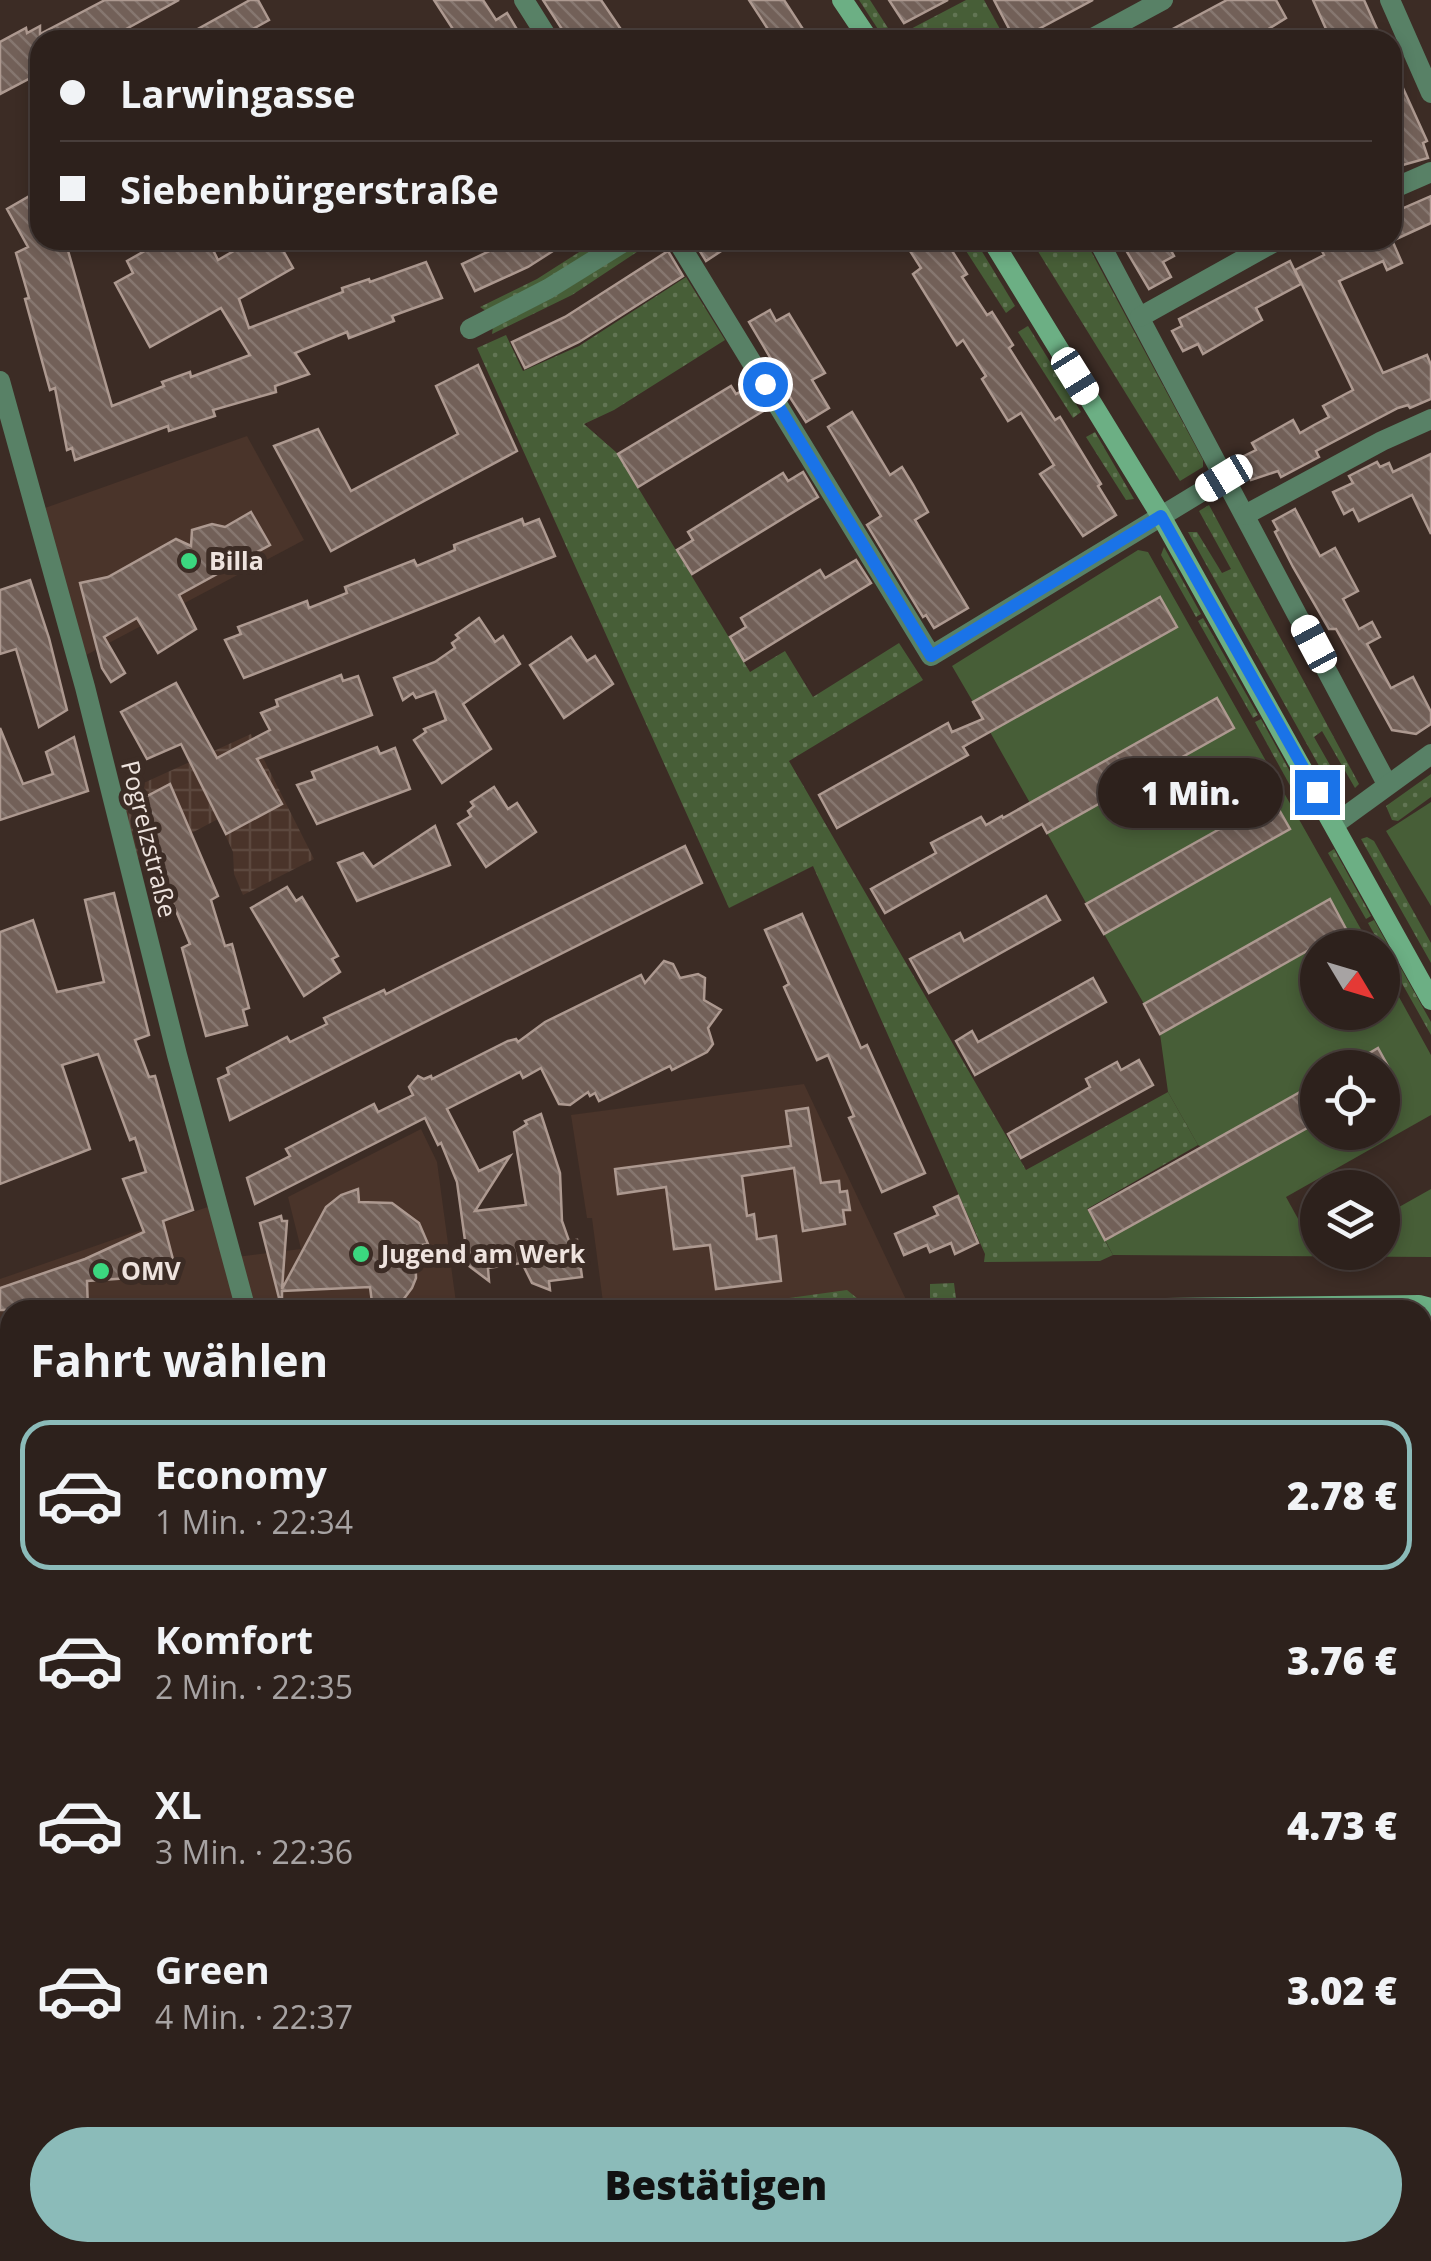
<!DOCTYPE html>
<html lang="de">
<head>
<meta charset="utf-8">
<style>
	body { margin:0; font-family:"Open Sans",sans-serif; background:#352925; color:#f1f3f6; height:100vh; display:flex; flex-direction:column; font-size:38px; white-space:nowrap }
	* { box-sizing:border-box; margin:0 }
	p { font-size:32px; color:#a7a3a3 }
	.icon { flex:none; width:55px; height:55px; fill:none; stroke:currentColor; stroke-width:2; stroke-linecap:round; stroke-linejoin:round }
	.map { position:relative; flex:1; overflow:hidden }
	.drawer { position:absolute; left:0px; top:1300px; width:1432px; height:962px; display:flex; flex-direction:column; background:#2d211c; border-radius:30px 30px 0 0; box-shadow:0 5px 15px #0003,0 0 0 2px #483e3b }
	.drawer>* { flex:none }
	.hud { position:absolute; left:30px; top:30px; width:1372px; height:220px; border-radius:30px; box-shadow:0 5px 15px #0003,0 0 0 2px #483e3b; display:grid; align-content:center; height:220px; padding:0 30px; background:#2d211c }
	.needle { width:65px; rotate:128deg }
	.fabs { position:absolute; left:1300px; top:930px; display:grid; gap:20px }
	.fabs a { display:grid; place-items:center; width:100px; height:100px; border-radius:50%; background:#2d211c; box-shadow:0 5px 15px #0003,0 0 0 2px #483e3b; font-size:50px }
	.end { position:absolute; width:45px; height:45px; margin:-22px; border:12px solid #1a73e8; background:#fff; box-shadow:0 0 0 5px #fff }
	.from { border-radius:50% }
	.bubble { position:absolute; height:70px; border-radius:35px; background:#2d211c; box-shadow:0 5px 15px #0003,0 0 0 2px #483e3b; font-size:32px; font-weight:800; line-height:70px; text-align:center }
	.car { position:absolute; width:30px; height:60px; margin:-30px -15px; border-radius:12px; box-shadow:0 0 8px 2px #0007; background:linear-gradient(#fff 24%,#345 0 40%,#fff 0 76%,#345 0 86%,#fff 0) }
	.hud b { display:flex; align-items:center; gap:35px; height:95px; font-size:38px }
	.hud b+b { border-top:2px solid #483e3b }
	.hud i { width:25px; height:25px; background:#f1f3f6 }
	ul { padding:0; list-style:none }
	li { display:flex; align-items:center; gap:30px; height:150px; margin:0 20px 15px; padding:0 10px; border:5px solid transparent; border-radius:30px }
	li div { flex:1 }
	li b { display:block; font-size:38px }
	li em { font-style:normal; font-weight:800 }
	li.active { border-color:#8bbbb9 }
	li>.icon { width:90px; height:90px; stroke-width:1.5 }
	h2 { padding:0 30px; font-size:45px; line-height:120px }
	.primary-button { display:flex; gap:20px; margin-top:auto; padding:20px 30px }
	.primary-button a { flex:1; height:115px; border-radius:60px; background:#8bbbb9; color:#111; font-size:40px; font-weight:800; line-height:115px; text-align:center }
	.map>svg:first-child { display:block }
	.built { fill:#4a342a }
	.industrial { fill:url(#industrial-grid) }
	.grass { fill:url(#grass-dots) }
	.park { fill:#475e37 }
	.building { fill:url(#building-back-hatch); stroke:#ad9990; stroke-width:2.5 }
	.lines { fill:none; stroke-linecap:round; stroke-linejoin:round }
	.street { stroke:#588166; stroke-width:20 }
	.secondary { stroke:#6caf84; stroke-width:20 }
	.tram { stroke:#afa29d; stroke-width:2.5 }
	.route { stroke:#1a73e8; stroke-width:12 }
	.poi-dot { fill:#3bd77f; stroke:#3c2c25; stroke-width:4 }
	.labels { text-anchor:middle; stroke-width:10; stroke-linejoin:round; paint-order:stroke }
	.poi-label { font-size:25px; font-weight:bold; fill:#eee3de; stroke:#3c2c25; text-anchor:start }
	.street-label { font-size:25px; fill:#eee3de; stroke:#3c2c25 }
</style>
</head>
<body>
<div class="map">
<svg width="1431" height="2261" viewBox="0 0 1431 2261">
	<defs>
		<pattern id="industrial-grid" width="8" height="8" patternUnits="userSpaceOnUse" patternTransform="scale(2.5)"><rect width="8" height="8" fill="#4a342a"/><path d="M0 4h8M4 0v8" fill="none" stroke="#5c483e"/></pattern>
		<pattern id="grass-dots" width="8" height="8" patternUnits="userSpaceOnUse" patternTransform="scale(2.5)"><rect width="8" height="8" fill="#475e37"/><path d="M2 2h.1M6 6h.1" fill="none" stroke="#627554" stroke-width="1.8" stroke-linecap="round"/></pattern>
		<pattern id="building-back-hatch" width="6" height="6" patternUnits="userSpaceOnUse" patternTransform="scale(2.5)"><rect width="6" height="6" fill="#726058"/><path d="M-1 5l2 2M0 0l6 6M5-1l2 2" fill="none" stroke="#867770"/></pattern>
	</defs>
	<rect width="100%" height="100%" fill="#3c2c25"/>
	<g class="built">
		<polygon points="247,436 304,540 73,662 31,513"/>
		<polygon points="804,1084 909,1306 1098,1310 911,1310 909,1307 900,1310 604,1310 592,1218 587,1218 571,1115"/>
		<polygon points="421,1129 437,1162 457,1310 10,1310 10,1473 0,1475 0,1279 222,1202 236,1257 301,1249 288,1197"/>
		<polygon points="1422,1316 1431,1317 1431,1787 1423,1792"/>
		<polygon points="0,1650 10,1681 10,1901 0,1904"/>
		<polygon points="0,2215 10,2230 10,2252 26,2253 31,2261 0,2261"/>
	</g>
	<polygon class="industrial" points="251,734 314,859 243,895 234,874 233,852 218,819 152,854 130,860 113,797"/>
	<g class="grass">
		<polygon points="859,0 870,0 895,39 885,40"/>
		<polygon points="966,0 984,0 1006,40 908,40 903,33"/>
		<polygon points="598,240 613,240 543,284 486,311 480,307 537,279"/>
		<polygon points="644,240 655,240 572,295 492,334 493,327 552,298"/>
		<polygon points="959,240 975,240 1015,306 1006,313"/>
		<polygon points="1031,240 1085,240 1203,460 1203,467 1180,481"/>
		<polygon points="686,277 725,340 614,410 584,424 617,453 750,672 785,651 813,697 899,643 923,680 789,761 1026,1170 1168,1092 1198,1145 1087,1209 1113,1255 1100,1261 984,1262 985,1254 813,866 729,908 477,348 506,335 523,371 579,346"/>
		<polygon points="1028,326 1081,412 1073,418 1018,332"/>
		<polygon points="1095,432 1134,499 1126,500 1086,437"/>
		<polygon points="1209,505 1359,784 1355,788 1322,731 1314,737 1335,774 1337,783 1332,789 1188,532 1197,532 1222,573 1231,569 1199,511"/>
		<polygon points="1164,547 1201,614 1196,617 1161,555"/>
		<polygon points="1203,618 1258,715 1253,718 1198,621"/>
		<polygon points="1261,719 1314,815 1308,818 1255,722"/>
		<polygon points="1431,774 1431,797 1398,821 1392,820 1386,806"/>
		<polygon points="1367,837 1374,841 1431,943 1431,963 1361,839"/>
		<polygon points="1334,849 1371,916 1366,919 1328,853"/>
		<polygon points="1374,920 1431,1022 1431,1035 1368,923"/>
		<polygon points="954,1283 956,1299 930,1300 930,1284"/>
		<polygon points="847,1290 858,1299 855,1308 701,1310"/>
		<polygon points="1431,1875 1431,2166 1423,2172 1422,1880"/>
		<polygon points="31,2253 925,2253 913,2261 37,2261"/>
		<polygon points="941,2253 1381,2252 1387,2261 930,2261"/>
	</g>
	<g class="park">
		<polygon points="1138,550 1148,552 1371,947 1318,948 1318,1012 1382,1012 1383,968 1431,1055 1431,1115 1286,1197 1317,1253 1382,1252 1383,1216 1431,1189 1431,1257 1113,1255 1105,1240 1317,1122 1318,1132 1382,1132 1383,1085 1394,1078 1378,1049 1344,1067 1318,1068 1317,1082 1202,1147 1198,1145 1168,1092 1160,1034 1346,929 1329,900 1144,1004 1104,934 1290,830 1273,799 1086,903 1047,833 1233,728 1217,698 1030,803 990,732 1176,627 1160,597 973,702 952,666"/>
		<polygon points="1431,802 1431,906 1386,831"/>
		<polygon points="1431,1811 1431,1875 1423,1880 1423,1816"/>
		<polygon points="1431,1895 1431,1990 1423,1993 1423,1900"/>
		<polygon points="1431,2078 1431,2149 1423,2155 1423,2082"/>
		<polygon points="1431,2166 1431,2261 1387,2261 1381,2253 1422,2252 1423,2172"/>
	</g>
	<g class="building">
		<polygon points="105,0 179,0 106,40 40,40 40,73 0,94 0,42 26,28 27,33 40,26 40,34"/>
		<polygon points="250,0 258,0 269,20 233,40 178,40"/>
		<polygon points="434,0 483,0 496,20 507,13 518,31 504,40 460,40"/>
		<polygon points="543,0 601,0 620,28 612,34 616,40 569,40"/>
		<polygon points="749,0 784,0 810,40 775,40"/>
		<polygon points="889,0 948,0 904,23"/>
		<polygon points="994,0 1093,0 1018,40 1015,40"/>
		<polygon points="1227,0 1276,0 1286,18 1251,40 1152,40"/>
		<polygon points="1313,0 1364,0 1382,40 1331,40"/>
		<polygon points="1392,64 1427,141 1423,143 1428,158 1392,168"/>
		<polygon points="40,190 40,240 65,240 112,406 164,386 162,382 190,372 191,377 250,355 221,308 150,347 115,283 133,273 127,261 164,240 208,240 218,260 253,240 277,240 293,268 239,299 249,328 343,292 342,288 369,279 370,282 426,262 442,298 392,316 394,321 349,338 347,332 295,353 309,374 275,386 276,392 213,410 215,416 169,431 168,426 75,460 72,448 67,450 55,388 50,390 25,299 29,298 16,253 28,247 7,209"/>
		<polygon points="1431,196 1431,223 1392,241 1392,213"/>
		<polygon points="513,240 570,240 528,267 475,291 462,264"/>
		<polygon points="693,240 738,240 706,261"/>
		<polygon points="903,240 945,240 967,274 962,277 987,315 992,312 1013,345 1009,348 1055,420 1060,417 1101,484 1098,486 1116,515 1083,536 1040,474 1054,465 1021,413 1008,421 982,379 986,376 963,340 957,345 913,274 921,268"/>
		<polygon points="1120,240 1165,240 1174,256 1163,262 1171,277 1149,289"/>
		<polygon points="1335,240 1392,240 1402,263 1387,270 1383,261 1339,281 1383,373 1427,355 1431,365 1431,399 1410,408 1408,405 1398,408 1316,451 1319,457 1281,477 1278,471 1251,480 1240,458 1256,450 1252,443 1293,420 1300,433 1314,425 1329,417 1323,406 1353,390 1295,270 1324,255 1320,247"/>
		<polygon points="668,251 683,276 579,342 525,368 512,342 565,317"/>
		<polygon points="1290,261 1301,284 1256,308 1262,320 1203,354 1198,344 1183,351 1172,331 1182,326 1179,319"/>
		<polygon points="770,310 776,321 789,314 825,373 812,380 829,408 806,422 773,371 777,369 749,322"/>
		<polygon points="478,365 517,451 331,551 274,446 318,429 351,491 458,434 436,386"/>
		<polygon points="731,386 736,394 750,386 765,410 638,487 618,454"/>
		<polygon points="852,412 890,475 902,467 913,485 928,512 915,520 968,608 934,628 926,615 923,617 867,525 881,516 828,427"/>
		<polygon points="1431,454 1431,534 1412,495 1359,521 1353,509 1344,514 1333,492 1353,483 1349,476 1377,462 1380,467 1389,463 1393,472"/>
		<polygon points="803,472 818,497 692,574 677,550 693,540 688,532 783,473 788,481"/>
		<polygon points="1295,509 1320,556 1335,548 1350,576 1358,591 1343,599 1359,629 1372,622 1380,637 1367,644 1391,688 1413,677 1431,712 1431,724 1416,734 1392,730 1336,629 1329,629 1293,567 1275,532 1278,530 1273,521"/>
		<polygon points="251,512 270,545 179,595 196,629 158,653 137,618 104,637 125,673 111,682 102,668 80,583 108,577 176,539 191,546 192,530 212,524 225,527"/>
		<polygon points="522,519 524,525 539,519 555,556 244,678 225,640 241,634 238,627 307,601 309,608 347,593 345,587 414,560 417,566 455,550 454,545"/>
		<polygon points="856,560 871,583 744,661 730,637 746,627 741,618 820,570 825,578"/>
		<polygon points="30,580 49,638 67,710 39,727 16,649 0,654 0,590"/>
		<polygon points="1160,597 1177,627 963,747 968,755 837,828 819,795 948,723 952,732 983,719 973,702"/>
		<polygon points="479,618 495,642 503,636 520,664 463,704 491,749 442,783 414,740 426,732 424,729 446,720 435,691 416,698 413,693 403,700 394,678 435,662 455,648 452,643 459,638 456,635"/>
		<polygon points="571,637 587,661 595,656 613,684 564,718 530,665"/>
		<polygon points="341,675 343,681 358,676 372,715 257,759 282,804 226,834 181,744 147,759 121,712 176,683 217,758 270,730 261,713 278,706 276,700"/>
		<polygon points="1217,698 1234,728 1047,833 1042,824 885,913 871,889 936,853 931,843 981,817 986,825 1002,816 1003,818"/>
		<polygon points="0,728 23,784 53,774 46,752 74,737 88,791 0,820"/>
		<polygon points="377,747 380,754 395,748 410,789 317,824 297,785 315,779 312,772"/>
		<polygon points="170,784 218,896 211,900 225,946 232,944 249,1008 243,1010 247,1025 206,1036 182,948 190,944 152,854 138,801"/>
		<polygon points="494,787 508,809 517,803 536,832 486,867 458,824 471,816 468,811 474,806 471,802"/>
		<polygon points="1273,799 1290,829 1104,934 1086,904"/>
		<polygon points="435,826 450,865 357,901 338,863 363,853 373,867"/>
		<polygon points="685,846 702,883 230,1120 218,1079 229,1074 227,1068 287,1037 290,1042 327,1024 324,1018 384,990 386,994 400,987"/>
		<polygon points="287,887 296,901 302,897 338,956 332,959 340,972 304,996 251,908"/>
		<polygon points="114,893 149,1035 135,1040 149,1077 155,1076 193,1210 163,1221 175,1267 130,1278 87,1281 88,1310 0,1310 0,1288 85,1259 144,1232 123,1179 146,1172 135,1138 130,1140 98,1054 62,1065 90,1149 0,1184 0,932 33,920 57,992 104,982 85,900"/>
		<polygon points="1046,896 1060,920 929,993 910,959 960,933 964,941"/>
		<polygon points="1330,899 1346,929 1160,1034 1144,1004"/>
		<polygon points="802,914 861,1048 867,1045 925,1173 882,1192 849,1118 854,1116 828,1055 817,1060 784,987 789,984 765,930"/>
		<polygon points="664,961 673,964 680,978 698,974 705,978 704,1000 721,1010 708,1028 713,1044 707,1052 672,1070 670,1066 599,1101 595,1093 590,1096 588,1092 570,1105 559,1104 541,1068 523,1078 520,1072 447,1109 479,1171 510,1156 475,1211 526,1205 514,1132 527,1124 525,1121 541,1114 560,1173 562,1221 569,1241 577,1240 582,1277 549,1281 550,1290 532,1283 522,1263 488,1268 489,1281 457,1257 467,1255 457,1182 441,1143 438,1145 425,1118 255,1204 247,1178 290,1156 286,1149 374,1104 378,1112 413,1095 409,1087 418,1076 424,1079 431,1076 432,1079 508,1041 516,1039 518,1042 545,1022 641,975 645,983"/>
		<polygon points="1093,978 1106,1002 975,1075 956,1041 972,1031 978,1042"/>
		<polygon points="1378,1048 1389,1068 1344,1068"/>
		<polygon points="1139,1060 1153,1085 1021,1158 1008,1134 1090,1087 1086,1079 1117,1062 1121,1070"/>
		<polygon points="1318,1082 1318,1122 1105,1240 1089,1210"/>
		<polygon points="808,1108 821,1183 839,1181 840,1192 847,1191 850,1210 843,1210 845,1224 803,1231 794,1168 742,1176 747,1216 754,1214 757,1239 776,1236 781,1281 716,1289 710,1245 674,1249 666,1187 618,1194 615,1169 791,1146 786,1111"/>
		<polygon points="358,1189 359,1202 392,1203 419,1223 428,1244 415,1246 416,1278 412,1288 400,1304 388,1310 373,1310 370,1287 282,1291 282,1297 279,1298 260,1223 281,1216 282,1221 287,1221 282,1289 326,1207 341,1195"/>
		<polygon points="958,1196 978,1243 955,1254 951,1243 930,1252 927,1245 904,1255 895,1234 938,1215 934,1207"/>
	</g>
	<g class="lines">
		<g class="street">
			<polyline points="524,0 549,40"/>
			<polyline points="1390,0 1431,93"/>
			<polyline points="1089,40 1163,0"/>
			<polyline points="1392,189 1431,172"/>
			<polyline points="677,240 931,656 1224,478"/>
			<polyline points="1098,240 1387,784"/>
			<polyline points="1140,317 1278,240"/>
			<polyline points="470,329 548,289 627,240"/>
			<polyline points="0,381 85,687 177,1055 246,1310"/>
			<polyline points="1245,515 1382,441 1431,419"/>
			<polyline points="1335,824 1431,754"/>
			<polyline points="0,1928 10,1926"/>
			<polyline points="0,2158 10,2173"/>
			<polyline points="63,2252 69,2261"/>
			<polyline points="697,2261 697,2252"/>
		</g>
		<g class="secondary">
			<polyline points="842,0 869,40"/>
			<polyline points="992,240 1161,516 1431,1000"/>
			<polyline points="997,1310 1419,1305 1431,1308"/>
			<polyline points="0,1443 10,1441"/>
		</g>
		<g class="tram">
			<polyline points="1422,2021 1431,2019"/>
			<polyline points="1422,2044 1431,2040"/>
			<polyline points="999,2261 1011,2252"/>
		</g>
	</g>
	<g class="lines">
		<polyline class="route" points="765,384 931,656 1161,516 1317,792"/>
	</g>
	<g class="poi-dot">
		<circle cx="189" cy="561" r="10"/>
		<circle cx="361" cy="1254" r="10"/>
		<circle cx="101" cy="1271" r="10"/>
	</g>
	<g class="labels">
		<g class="poi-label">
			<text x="209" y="570">Billa</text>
			<text x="381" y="1263">Jugend am Werk</text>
			<text x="121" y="1280">OMV</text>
		</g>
		<g class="street-label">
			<text transform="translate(149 839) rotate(76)" y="9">Pogrelzstraße</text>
		</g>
	</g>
</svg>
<div class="fabs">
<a><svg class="needle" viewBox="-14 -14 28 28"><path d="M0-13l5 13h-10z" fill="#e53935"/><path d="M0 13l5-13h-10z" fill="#a7a3a3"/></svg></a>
<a><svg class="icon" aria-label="locate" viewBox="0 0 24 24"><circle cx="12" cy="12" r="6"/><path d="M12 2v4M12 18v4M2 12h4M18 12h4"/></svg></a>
<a><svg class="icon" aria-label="layers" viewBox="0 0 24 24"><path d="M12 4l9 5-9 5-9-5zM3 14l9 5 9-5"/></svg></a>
</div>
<i class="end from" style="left:765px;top:384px"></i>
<i class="end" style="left:1317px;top:792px"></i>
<div class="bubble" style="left:1098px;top:758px;width:185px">1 Min.</div>
<i class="car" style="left:1075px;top:376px;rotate:148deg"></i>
<i class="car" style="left:1224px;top:478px;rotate:239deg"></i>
<i class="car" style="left:1314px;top:644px;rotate:332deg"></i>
<div class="hud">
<b><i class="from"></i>Larwingasse</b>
<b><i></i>Siebenbürgerstraße</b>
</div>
<section class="drawer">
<h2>Fahrt wählen</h2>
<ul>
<li class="active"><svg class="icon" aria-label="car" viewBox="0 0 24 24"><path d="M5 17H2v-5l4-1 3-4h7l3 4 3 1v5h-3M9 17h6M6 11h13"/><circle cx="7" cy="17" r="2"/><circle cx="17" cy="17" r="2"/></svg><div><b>Economy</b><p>1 Min. · 22:34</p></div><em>2.78 €</em></li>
<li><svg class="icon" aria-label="car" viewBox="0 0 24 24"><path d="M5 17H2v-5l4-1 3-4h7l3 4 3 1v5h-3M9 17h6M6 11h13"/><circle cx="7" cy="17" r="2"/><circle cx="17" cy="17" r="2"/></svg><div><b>Komfort</b><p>2 Min. · 22:35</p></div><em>3.76 €</em></li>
<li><svg class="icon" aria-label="car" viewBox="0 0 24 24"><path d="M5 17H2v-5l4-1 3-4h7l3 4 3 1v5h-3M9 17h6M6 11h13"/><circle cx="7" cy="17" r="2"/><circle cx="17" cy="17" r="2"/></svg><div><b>XL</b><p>3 Min. · 22:36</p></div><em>4.73 €</em></li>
<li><svg class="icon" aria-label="car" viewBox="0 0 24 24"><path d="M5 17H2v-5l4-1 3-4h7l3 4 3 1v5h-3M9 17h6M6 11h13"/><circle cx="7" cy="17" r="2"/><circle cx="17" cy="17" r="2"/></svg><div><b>Green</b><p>4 Min. · 22:37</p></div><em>3.02 €</em></li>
</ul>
<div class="primary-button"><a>Bestätigen</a></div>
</section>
</div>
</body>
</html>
